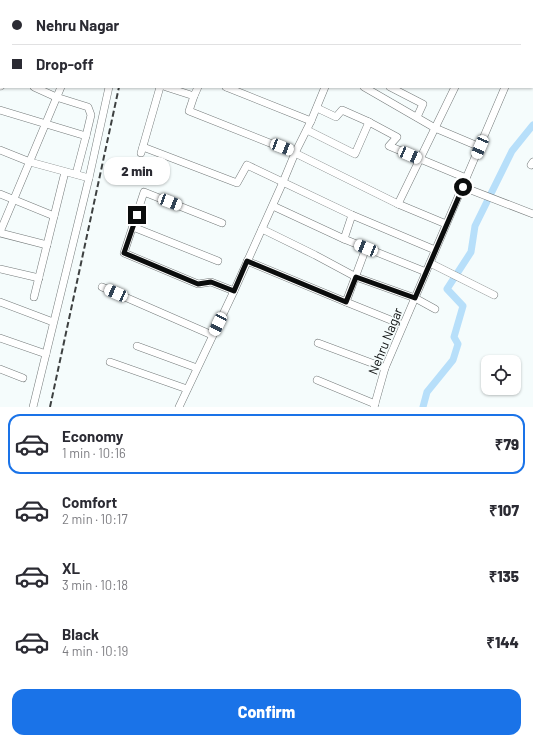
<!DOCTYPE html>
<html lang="en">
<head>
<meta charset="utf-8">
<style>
	body { margin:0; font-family:Barlow,sans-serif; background:#f7f7f7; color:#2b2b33; height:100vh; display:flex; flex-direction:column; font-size:15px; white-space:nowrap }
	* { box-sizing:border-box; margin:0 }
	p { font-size:13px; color:#7c7c81 }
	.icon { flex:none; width:22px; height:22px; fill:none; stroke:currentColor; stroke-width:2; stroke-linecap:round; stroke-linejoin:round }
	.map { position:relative; height:407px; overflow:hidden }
	.panel { display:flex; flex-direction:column; background:#fff; flex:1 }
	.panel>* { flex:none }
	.top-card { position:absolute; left:0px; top:0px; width:533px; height:88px; box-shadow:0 1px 3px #0004; display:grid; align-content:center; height:88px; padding:0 12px; background:#fff }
	.buttons { position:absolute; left:481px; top:355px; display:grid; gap:8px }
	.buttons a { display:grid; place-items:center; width:40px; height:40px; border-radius:8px; background:#fff; box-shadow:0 1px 3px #0004; font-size:20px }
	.end { position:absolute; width:18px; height:18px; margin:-9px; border:5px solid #0b0d0d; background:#fff; box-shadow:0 0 0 2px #fff }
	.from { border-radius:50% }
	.bubble { position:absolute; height:28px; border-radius:12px; background:#fff; box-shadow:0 1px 3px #0004; font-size:13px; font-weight:800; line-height:28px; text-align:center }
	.car { position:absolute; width:12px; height:24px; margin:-12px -6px; border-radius:5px; box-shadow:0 0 3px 1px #0007; background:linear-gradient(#fff 24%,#345 0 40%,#fff 0 76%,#345 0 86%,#fff 0) }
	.top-card b { display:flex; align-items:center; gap:14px; height:38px; font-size:15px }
	.top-card b+b { border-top:1px solid #e1e1e2 }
	.top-card i { width:10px; height:10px; background:#2b2b33 }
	ul { padding:7px 0 0; list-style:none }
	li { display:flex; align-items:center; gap:12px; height:60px; margin:0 8px 6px; padding:0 4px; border:2px solid transparent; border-radius:12px }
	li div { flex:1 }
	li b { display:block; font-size:15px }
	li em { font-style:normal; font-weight:800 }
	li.active { border-color:#1a73e8 }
	li>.icon { width:36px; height:36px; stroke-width:1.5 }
	.primary-button { display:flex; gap:8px; margin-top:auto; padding:8px 12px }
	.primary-button a { flex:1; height:46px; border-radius:12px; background:#1a73e8; color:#fff; font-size:16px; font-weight:800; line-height:46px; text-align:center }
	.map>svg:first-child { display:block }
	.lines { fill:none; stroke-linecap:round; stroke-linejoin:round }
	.canal { stroke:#b7dffa; stroke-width:7 }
	.minor-casing { stroke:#747a7a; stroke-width:8 }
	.minor { stroke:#fff; stroke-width:7 }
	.rail { stroke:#3d4040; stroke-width:2; stroke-dasharray:6 3; stroke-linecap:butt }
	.route { stroke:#0b0d0d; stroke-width:5 }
	.labels { text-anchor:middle; stroke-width:3; stroke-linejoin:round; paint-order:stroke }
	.street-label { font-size:13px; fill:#0b0d0d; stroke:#f5fcfc }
</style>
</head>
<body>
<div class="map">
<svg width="533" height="407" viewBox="0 0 533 407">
	<rect width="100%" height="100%" fill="#f5fcfc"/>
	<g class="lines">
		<polyline class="canal" points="423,407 427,392 453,360 458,344 454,337 463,306 447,289 471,252 475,226 512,151 533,125"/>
		<defs>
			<g id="minor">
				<polyline points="96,0 97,1"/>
				<polyline points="264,0 267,1"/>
				<polyline points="315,0 317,1"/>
				<polyline points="434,0 436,1"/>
				<polyline points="4,1 5,0"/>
				<polyline points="128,1 128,0"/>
				<polyline points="182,1 182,0"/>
				<polyline points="362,1 362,0"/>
				<polyline points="498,1 499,0"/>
				<polyline points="532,24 533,22"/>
				<polyline points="0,38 1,39"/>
				<polyline points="0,70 1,71"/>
				<polyline points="532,77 533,77"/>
				<polyline points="0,85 1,86"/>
				<polyline points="166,87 194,96 198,87"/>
				<polyline points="226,87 311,121"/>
				<polyline points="364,87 435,128 480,147"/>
				<polyline points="390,87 423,104 417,117"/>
				<polyline points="194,96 189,111 295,153 398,204"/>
				<polyline points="317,108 336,117 342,110 369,122"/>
				<polyline points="0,110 86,136 91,115 88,107 56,97 34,87"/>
				<polyline points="307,130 355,154 369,122 397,137 389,146 466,178"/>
				<polyline points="143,147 237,183 247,165 352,215 435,250"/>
				<polyline points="0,150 30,162 89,178"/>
				<polyline points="141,153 160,87"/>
				<polyline points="531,165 533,162"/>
				<polyline points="76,174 86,136"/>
				<polyline points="463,187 533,214"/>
				<polyline points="0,194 54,216"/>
				<polyline points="273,206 344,239"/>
				<polyline points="352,215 344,239 426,272"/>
				<polyline points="222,223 144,192 124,253 198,284 211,282 234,291"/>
				<polyline points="446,224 398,204 455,87"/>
				<polyline points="133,227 218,261"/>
				<polyline points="262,229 315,255 356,277 415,298 435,309"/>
				<polyline points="0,232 61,87"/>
				<polyline points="0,233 47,245"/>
				<polyline points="247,261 346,302 366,248"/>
				<polyline points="430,263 494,295"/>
				<polyline points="0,269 39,278"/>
				<polyline points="102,287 212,335"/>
				<polyline points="34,297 65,172"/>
				<polyline points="0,302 53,322"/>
				<polyline points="346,302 403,325"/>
				<polyline points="0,338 46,354"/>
				<polyline points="318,343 385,368"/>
				<polyline points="137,346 197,368"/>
				<polyline points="110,362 187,389"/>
				<polyline points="0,369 23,378"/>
				<polyline points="317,380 375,404"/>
				<polyline points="33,407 89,178 109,87"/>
				<polyline points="179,407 234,291 283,182 295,153 311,121 325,87"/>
				<polyline points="374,407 385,368 505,87"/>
			</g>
		</defs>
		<use href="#minor" class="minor-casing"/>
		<use href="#minor" class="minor"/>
		<g class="rail">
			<polyline points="138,1 138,0"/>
			<polyline points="50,407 119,87"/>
		</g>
	</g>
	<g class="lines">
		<polyline class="route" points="137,215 124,253 198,284 211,282 234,291 247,261 346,302 356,277 415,298 463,187"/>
	</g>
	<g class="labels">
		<g class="street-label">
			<text transform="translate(385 341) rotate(-68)" y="5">Nehru Nagar</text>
		</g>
	</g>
</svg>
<div class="buttons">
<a><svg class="icon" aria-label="locate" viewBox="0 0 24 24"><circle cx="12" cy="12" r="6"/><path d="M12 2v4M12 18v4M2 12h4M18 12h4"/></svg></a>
</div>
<i class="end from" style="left:463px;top:187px"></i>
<i class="end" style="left:137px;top:215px"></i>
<div class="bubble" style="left:104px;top:157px;width:66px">2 min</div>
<i class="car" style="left:282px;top:147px;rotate:111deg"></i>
<i class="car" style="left:480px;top:147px;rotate:203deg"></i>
<i class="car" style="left:410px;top:155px;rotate:113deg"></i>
<i class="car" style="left:170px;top:202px;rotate:111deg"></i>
<i class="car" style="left:366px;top:248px;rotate:292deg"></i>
<i class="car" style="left:116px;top:293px;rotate:294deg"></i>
<i class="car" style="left:218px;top:324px;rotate:206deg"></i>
<div class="top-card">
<b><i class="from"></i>Nehru Nagar</b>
<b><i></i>Drop-off</b>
</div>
</div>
<section class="panel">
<ul>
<li class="active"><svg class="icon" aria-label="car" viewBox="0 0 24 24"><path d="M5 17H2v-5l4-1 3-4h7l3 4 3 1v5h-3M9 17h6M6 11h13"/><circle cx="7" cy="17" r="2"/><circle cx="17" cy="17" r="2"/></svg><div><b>Economy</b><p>1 min · 10:16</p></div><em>₹79</em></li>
<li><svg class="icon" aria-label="car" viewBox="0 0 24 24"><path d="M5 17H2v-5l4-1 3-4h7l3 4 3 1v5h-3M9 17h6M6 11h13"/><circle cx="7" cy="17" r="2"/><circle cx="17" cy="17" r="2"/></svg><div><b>Comfort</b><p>2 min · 10:17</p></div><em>₹107</em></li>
<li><svg class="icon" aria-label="car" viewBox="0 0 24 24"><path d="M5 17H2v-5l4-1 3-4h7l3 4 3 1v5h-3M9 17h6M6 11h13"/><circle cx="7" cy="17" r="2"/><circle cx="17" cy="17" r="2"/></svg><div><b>XL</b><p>3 min · 10:18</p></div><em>₹135</em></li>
<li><svg class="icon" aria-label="car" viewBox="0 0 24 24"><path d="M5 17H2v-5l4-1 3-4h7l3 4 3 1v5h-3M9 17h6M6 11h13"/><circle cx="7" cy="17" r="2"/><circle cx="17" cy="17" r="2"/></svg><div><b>Black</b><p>4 min · 10:19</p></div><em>₹144</em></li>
</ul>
<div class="primary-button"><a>Confirm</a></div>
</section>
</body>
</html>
